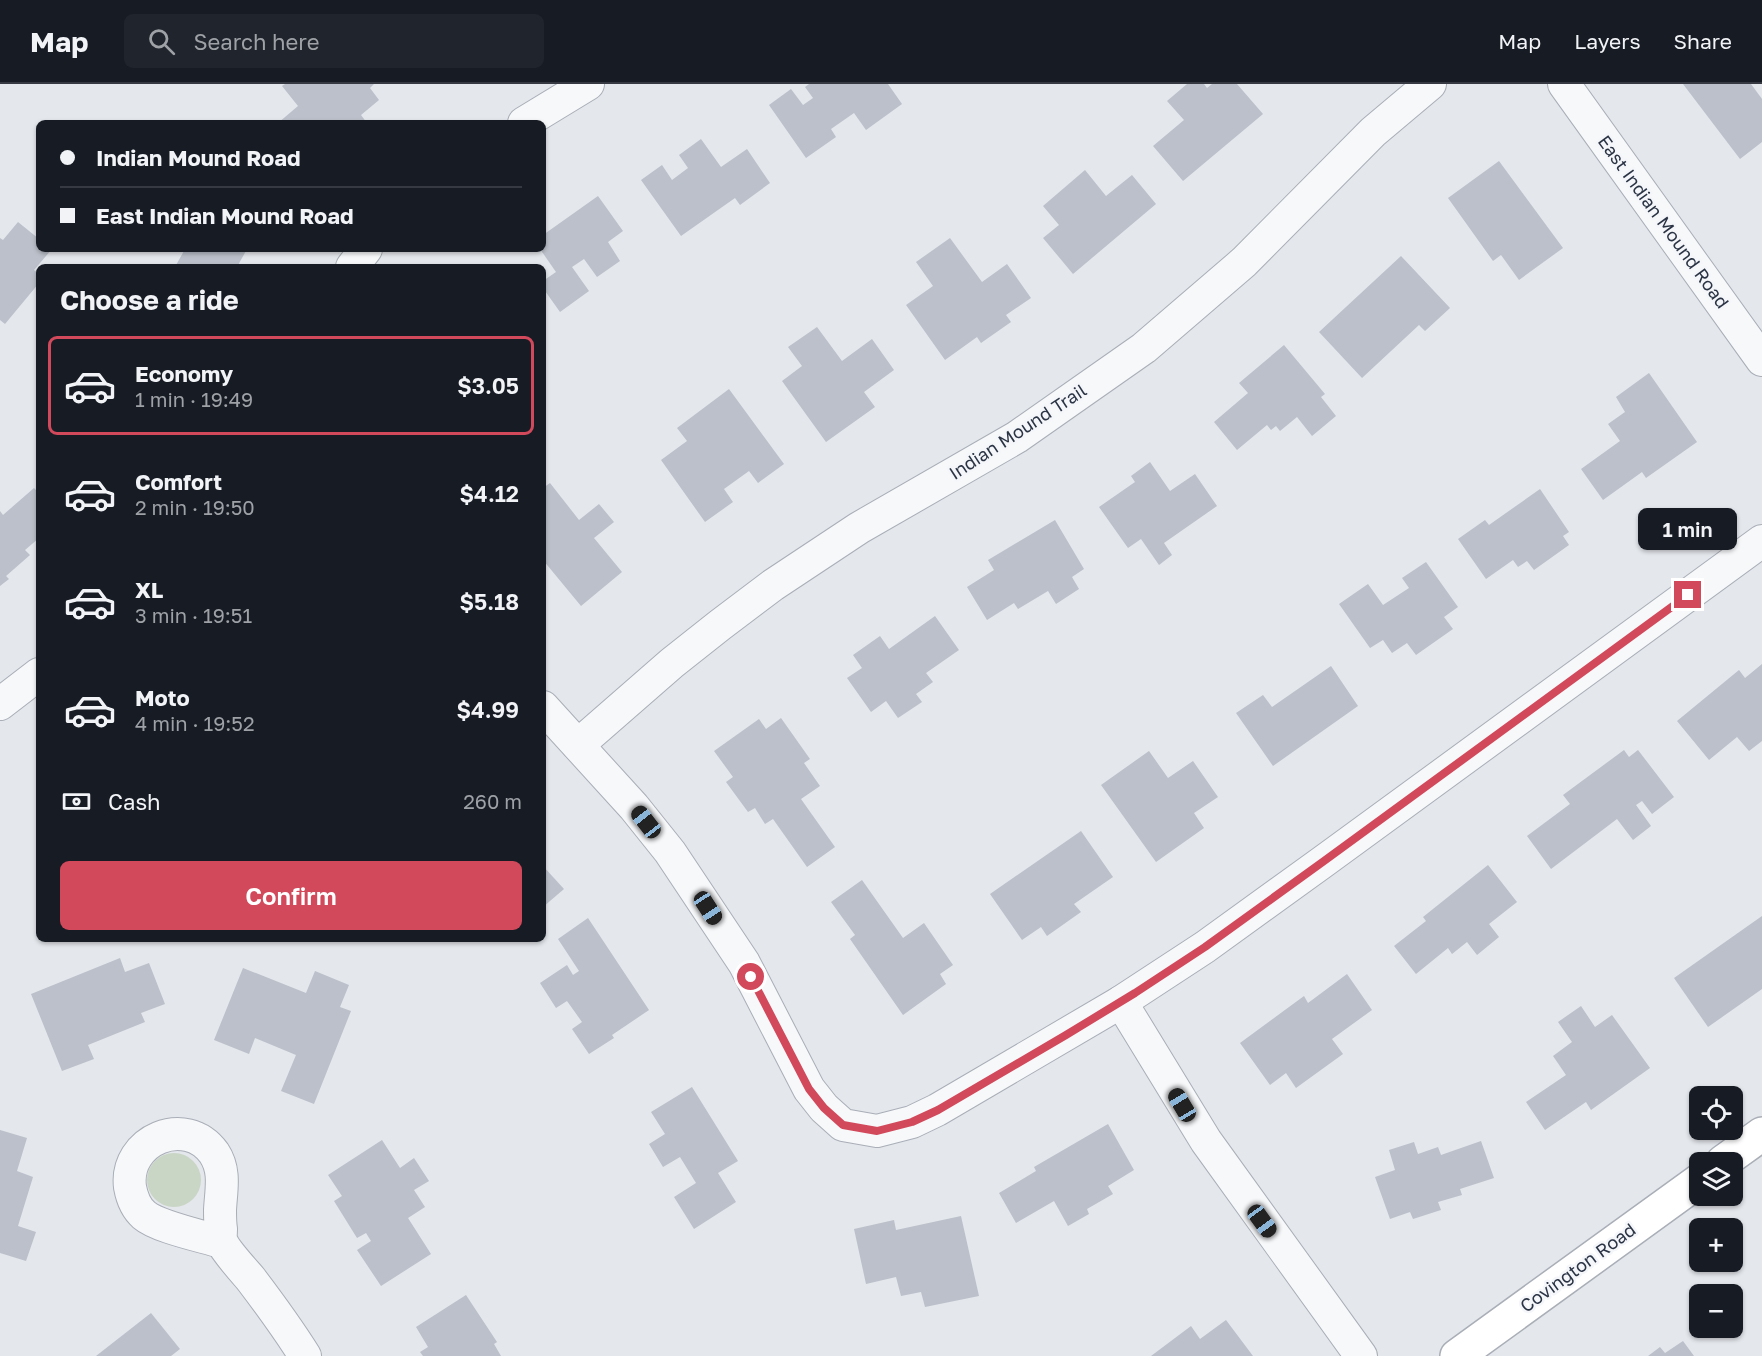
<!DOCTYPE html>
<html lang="en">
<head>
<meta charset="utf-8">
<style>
	body { margin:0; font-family:"Golos Text",sans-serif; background:#20242c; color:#f1f3f6; height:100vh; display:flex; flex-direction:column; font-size:22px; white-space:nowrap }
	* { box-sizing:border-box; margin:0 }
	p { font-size:20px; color:#9ea1a6 }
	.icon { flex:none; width:33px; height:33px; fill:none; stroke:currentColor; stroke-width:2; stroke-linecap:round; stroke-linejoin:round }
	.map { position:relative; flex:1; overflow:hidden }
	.sheet { position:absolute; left:36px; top:180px; width:510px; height:678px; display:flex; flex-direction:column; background:#171b24; border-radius:9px; box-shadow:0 2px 4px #0004 }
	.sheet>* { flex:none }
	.guide { position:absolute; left:36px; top:36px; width:510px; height:132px; border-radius:9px; box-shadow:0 2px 4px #0004; display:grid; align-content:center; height:132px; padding:0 24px; background:#171b24 }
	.tools { position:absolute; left:1689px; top:1002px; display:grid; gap:12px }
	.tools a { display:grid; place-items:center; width:54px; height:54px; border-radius:9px; background:#171b24; box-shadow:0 2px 4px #0004; font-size:30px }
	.end { position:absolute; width:27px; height:27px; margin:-14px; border:8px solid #d1495b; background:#fff; box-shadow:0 0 0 3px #fff }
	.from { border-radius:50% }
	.bubble { position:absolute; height:42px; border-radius:9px; background:#171b24; box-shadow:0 2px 4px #0004; font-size:20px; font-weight:600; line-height:42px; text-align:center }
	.car { position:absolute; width:18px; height:36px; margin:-18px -9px; border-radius:8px; box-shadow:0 0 4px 2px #0007; background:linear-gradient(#222 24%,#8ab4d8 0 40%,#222 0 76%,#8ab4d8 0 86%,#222 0) }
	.guide b { display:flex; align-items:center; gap:21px; height:57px; font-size:22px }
	.guide b+b { border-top:2px solid #363941 }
	.guide i { width:15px; height:15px; background:#f1f3f6 }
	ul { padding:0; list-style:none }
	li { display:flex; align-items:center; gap:18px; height:99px; margin:0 12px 9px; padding:0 12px; border:3px solid transparent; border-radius:9px }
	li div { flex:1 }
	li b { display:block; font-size:22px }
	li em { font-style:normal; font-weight:600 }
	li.active { border-color:#d1495b }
	li>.icon { width:54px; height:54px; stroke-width:1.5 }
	h2 { padding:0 24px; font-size:27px; line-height:72px }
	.pay { display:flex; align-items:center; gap:15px; height:66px; padding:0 24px; font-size:22px }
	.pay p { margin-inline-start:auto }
	.button { display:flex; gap:12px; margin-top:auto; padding:12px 24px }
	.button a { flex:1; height:69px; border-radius:9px; background:#d1495b; color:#fff; font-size:24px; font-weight:600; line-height:69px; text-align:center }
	header { display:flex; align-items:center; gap:36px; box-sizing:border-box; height:84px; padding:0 30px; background:#171b24; border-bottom:2px solid #363941 }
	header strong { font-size:28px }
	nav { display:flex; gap:33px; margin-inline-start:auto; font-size:21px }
	.search { width:420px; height:54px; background:#20242c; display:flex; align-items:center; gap:15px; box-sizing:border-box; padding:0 21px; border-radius:9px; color:#9ea1a6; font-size:22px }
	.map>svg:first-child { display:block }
	.green { fill:#c9d6c5 }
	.building { fill:#bbc0ca }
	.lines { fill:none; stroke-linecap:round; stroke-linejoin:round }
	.street-casing { stroke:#a9aeb7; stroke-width:34 }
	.secondary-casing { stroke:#a9aeb7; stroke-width:36 }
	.street { stroke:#f7f8fa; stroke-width:32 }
	.secondary { stroke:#fff; stroke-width:33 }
	.route { stroke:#d1495b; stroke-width:8 }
	.labels { text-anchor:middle; stroke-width:5; stroke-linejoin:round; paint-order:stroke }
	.street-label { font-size:18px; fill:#2b3445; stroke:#f4f6f9 }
</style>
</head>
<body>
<header>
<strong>Map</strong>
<div class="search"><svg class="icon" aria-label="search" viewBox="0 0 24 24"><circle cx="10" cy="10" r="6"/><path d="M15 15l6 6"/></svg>Search here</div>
<nav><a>Map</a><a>Layers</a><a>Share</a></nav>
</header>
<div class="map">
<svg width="1762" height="1272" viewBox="0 0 1762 1272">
	<rect width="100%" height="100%" fill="#e4e7ec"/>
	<circle class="green" cx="174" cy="1096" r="27"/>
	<g class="building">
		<polygon points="285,0 374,0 370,4 379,16 361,31 367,39 278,39 298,22 282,2"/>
		<polygon points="809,0 888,0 902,20 866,46 854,29 831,45 836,53 806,74 769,21 791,5 803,21 813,14 805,3"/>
		<polygon points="1187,0 1204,0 1207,4 1212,0 1237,0 1263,30 1183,97 1153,62 1184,36 1167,17"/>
		<polygon points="1683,0 1751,0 1762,15 1762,58 1740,75"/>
		<polygon points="701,55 721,83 747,65 770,99 740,121 735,114 681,152 641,96 662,81 672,96 688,84 679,71"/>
		<polygon points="1499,77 1563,164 1519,196 1501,171 1493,177 1448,114"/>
		<polygon points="1085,86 1106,112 1132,91 1156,120 1073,190 1043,154 1059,141 1043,122"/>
		<polygon points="598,112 623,147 608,158 620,177 597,193 584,175 572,183 589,207 560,228 543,204 543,197 556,188 540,165 543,165 543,151"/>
		<polygon points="18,138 39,155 39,165 52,165 34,186 39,190 39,199 5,240 0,236 0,154 3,156"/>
		<polygon points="950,154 982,198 1007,180 1031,214 1006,231 1011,238 981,259 977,253 945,276 906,221 933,202 916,178"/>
		<polygon points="185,165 247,165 237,183 175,183"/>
		<polygon points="1401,172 1450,224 1425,247 1419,241 1362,294 1319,248"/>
		<polygon points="817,243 842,277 872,255 894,286 864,308 875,323 826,358 782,297 802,282 788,263"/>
		<polygon points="1284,261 1325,310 1321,313 1336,332 1312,352 1297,333 1280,347 1276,342 1271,346 1267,341 1237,366 1214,338 1248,309 1239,299"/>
		<polygon points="1649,289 1697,358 1646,394 1642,388 1603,416 1581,385 1620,357 1608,340 1625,328 1616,313"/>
		<polygon points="729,305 784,380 758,399 749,387 724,405 733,418 705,438 661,376 687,357 677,344"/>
		<polygon points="1150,378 1170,407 1195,390 1217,422 1164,459 1172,471 1159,481 1141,455 1128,464 1099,423 1135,398 1131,392"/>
		<polygon points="550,399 579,436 599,420 614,438 594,454 622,488 581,522 543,476 543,404"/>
		<polygon points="34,404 39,409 39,454 25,466 30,471 6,492 9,495 0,502 0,427 3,431"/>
		<polygon points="1540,405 1569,448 1563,452 1569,461 1534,486 1527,477 1518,483 1513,476 1486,495 1458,455 1485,436 1489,441"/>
		<polygon points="1055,436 1084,485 1072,493 1079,505 1056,520 1048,507 1018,525 1014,519 987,536 967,503 994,486 988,476"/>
		<polygon points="1426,478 1458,523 1444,533 1453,545 1416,571 1407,559 1392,569 1383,556 1370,564 1339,520 1368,500 1383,521 1409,504 1402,494"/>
		<polygon points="935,532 959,566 926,589 933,598 916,610 922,618 898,634 886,617 871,628 847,594 862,584 853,571 880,552 889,565"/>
		<polygon points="1762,580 1762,657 1749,667 1737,653 1709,676 1677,637 1739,586 1745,594"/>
		<polygon points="1331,582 1358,622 1273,682 1236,629 1263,611 1272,623"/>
		<polygon points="781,634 810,675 804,679 820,702 801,715 835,763 807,783 773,735 765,740 755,724 748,728 726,698 733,693 714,667 759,635 766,645"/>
		<polygon points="1624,666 1629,673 1638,666 1674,713 1652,730 1642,717 1636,721 1651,742 1633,756 1617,735 1551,785 1527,752 1570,720 1563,711"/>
		<polygon points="1149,667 1168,694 1193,677 1218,713 1194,729 1204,744 1156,778 1101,701"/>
		<polygon points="1081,747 1113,793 1074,820 1081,828 1047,852 1041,843 1022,856 990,810"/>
		<polygon points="1488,781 1517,818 1489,840 1499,853 1477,871 1467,858 1452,870 1448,864 1416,890 1394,862 1426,837 1423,833"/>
		<polygon points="543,782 564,805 543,823"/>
		<polygon points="862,796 903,854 924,839 953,881 940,890 946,900 903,931 850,855 855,851 831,818"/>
		<polygon points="1762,832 1762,905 1708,943 1674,894"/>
		<polygon points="588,834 649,926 612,951 614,954 589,970 572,945 582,938 567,917 556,924 540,899 567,881 573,891 579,887 558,855"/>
		<polygon points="120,874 125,888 149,879 165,920 141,929 145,938 88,961 94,975 62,987 31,910"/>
		<polygon points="243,884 306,909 315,887 349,901 340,923 351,927 314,1020 281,1007 296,971 255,954 249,970 214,956"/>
		<polygon points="1347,890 1372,926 1332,955 1343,970 1296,1004 1286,989 1270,1001 1240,959 1304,912 1308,919"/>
		<polygon points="1581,922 1595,943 1612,931 1650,984 1591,1026 1586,1018 1545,1046 1526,1018 1566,991 1553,972 1572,958 1558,938"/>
		<polygon points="692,1003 738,1077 718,1089 736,1118 694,1145 674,1113 696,1099 680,1073 663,1083 649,1060 665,1050 651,1028"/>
		<polygon points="1108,1040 1134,1086 1108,1102 1113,1110 1087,1125 1089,1130 1068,1142 1054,1117 1016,1139 999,1109 1036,1087 1034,1083"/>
		<polygon points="0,1046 27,1054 17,1087 33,1093 18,1142 36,1148 26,1177 0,1169"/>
		<polygon points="382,1056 400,1084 414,1074 429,1097 414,1106 425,1123 408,1134 431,1170 381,1202 357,1166 371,1157 366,1149 357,1154 334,1117 342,1112 328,1091"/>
		<polygon points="1481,1057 1494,1094 1460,1105 1462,1111 1438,1118 1441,1126 1413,1135 1410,1128 1390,1135 1375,1093 1395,1086 1389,1066 1414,1058 1418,1070 1438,1063 1441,1071"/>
		<polygon points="961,1132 979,1212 925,1223 921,1208 901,1212 896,1193 866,1200 854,1145 894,1136 896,1146"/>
		<polygon points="466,1211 497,1258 494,1260 501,1272 423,1272 420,1268 428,1263 416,1243"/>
		<polygon points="151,1229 180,1265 171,1272 96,1272"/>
		<polygon points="1226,1236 1253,1272 1151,1272 1191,1242 1200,1255"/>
		<polygon points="1683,1257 1694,1272 1648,1272 1660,1263 1665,1269"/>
	</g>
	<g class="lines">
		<defs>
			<g id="street">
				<polyline points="1564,0 1762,276"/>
				<polyline points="524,39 588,0"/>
				<polyline points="352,183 366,165"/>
				<polyline points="0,620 39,590"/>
				<polyline points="543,623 634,723 670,768 744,879 809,1005 824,1024 843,1041 877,1047 912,1038 937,1026 1121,918 1205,863 1324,777 1762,457"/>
				<polyline points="578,661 672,579 720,541 773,501 859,444 1017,353 1144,264 1244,178 1373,48 1430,0"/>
				<polyline points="1121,918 1206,1057 1361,1272"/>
				<path d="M221 1158C202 1152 158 1143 144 1131 136 1124 132 1114 130 1103 124 1056 186 1030 214 1069 226 1087 221 1106 220 1126 220 1132 220 1139 221 1145 221 1149 220 1155 222 1158 225 1166 243 1186 250 1194 269 1219 288 1245 305 1272"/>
			</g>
			<g id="secondary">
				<polyline points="1723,1078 1762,1050"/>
				<polyline points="1457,1272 1700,1096"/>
			</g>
		</defs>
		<use href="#street" class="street-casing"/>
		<use href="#secondary" class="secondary-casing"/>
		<use href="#street" class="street"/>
		<use href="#secondary" class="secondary"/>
	</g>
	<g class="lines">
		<polyline class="route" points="751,893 809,1005 824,1024 843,1041 877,1047 912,1038 938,1026 1066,951 1135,909 1205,863 1324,777 1688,511"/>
	</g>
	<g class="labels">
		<g class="street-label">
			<text transform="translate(1663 138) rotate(54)" y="6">East Indian Mound Road</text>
			<text transform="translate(1018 348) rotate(-33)" y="6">Indian Mound Trail</text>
			<text transform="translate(1578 1184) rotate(-36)" y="6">Covington Road</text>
		</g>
	</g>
</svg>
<div class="tools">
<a><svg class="icon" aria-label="locate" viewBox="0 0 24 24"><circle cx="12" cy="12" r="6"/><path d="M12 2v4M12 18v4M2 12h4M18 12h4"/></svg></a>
<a><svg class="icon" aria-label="layers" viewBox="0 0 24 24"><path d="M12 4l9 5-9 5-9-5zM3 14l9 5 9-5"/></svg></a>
<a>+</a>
<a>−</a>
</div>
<i class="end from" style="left:751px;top:893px"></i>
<i class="end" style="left:1688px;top:511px"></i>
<div class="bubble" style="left:1638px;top:424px;width:99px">1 min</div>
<i class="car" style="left:646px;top:738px;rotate:322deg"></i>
<i class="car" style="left:708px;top:824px;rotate:147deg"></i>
<i class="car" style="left:1182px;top:1021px;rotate:329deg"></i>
<i class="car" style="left:1262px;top:1137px;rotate:144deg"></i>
<div class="guide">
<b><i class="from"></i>Indian Mound Road</b>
<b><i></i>East Indian Mound Road</b>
</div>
<section class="sheet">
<h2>Choose a ride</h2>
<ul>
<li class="active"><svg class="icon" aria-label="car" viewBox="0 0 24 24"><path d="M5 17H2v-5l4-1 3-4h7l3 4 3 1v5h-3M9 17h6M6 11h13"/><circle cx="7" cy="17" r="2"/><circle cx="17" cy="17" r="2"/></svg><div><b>Economy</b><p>1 min · 19:49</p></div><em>$3.05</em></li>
<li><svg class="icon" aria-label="car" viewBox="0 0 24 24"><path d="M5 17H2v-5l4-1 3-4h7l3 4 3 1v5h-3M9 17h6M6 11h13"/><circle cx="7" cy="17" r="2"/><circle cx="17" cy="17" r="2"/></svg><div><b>Comfort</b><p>2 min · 19:50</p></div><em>$4.12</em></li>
<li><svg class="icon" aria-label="car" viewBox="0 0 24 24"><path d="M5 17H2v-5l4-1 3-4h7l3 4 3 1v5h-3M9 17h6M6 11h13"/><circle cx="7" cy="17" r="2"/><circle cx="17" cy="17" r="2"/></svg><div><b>XL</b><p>3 min · 19:51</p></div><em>$5.18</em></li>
<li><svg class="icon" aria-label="car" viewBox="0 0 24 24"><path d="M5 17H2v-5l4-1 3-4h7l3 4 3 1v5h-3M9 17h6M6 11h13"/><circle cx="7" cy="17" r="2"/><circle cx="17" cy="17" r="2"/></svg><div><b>Moto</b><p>4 min · 19:52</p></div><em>$4.99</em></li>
</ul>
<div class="pay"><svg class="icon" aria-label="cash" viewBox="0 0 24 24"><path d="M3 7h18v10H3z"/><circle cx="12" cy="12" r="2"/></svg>Cash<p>260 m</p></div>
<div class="button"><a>Confirm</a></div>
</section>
</div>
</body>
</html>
